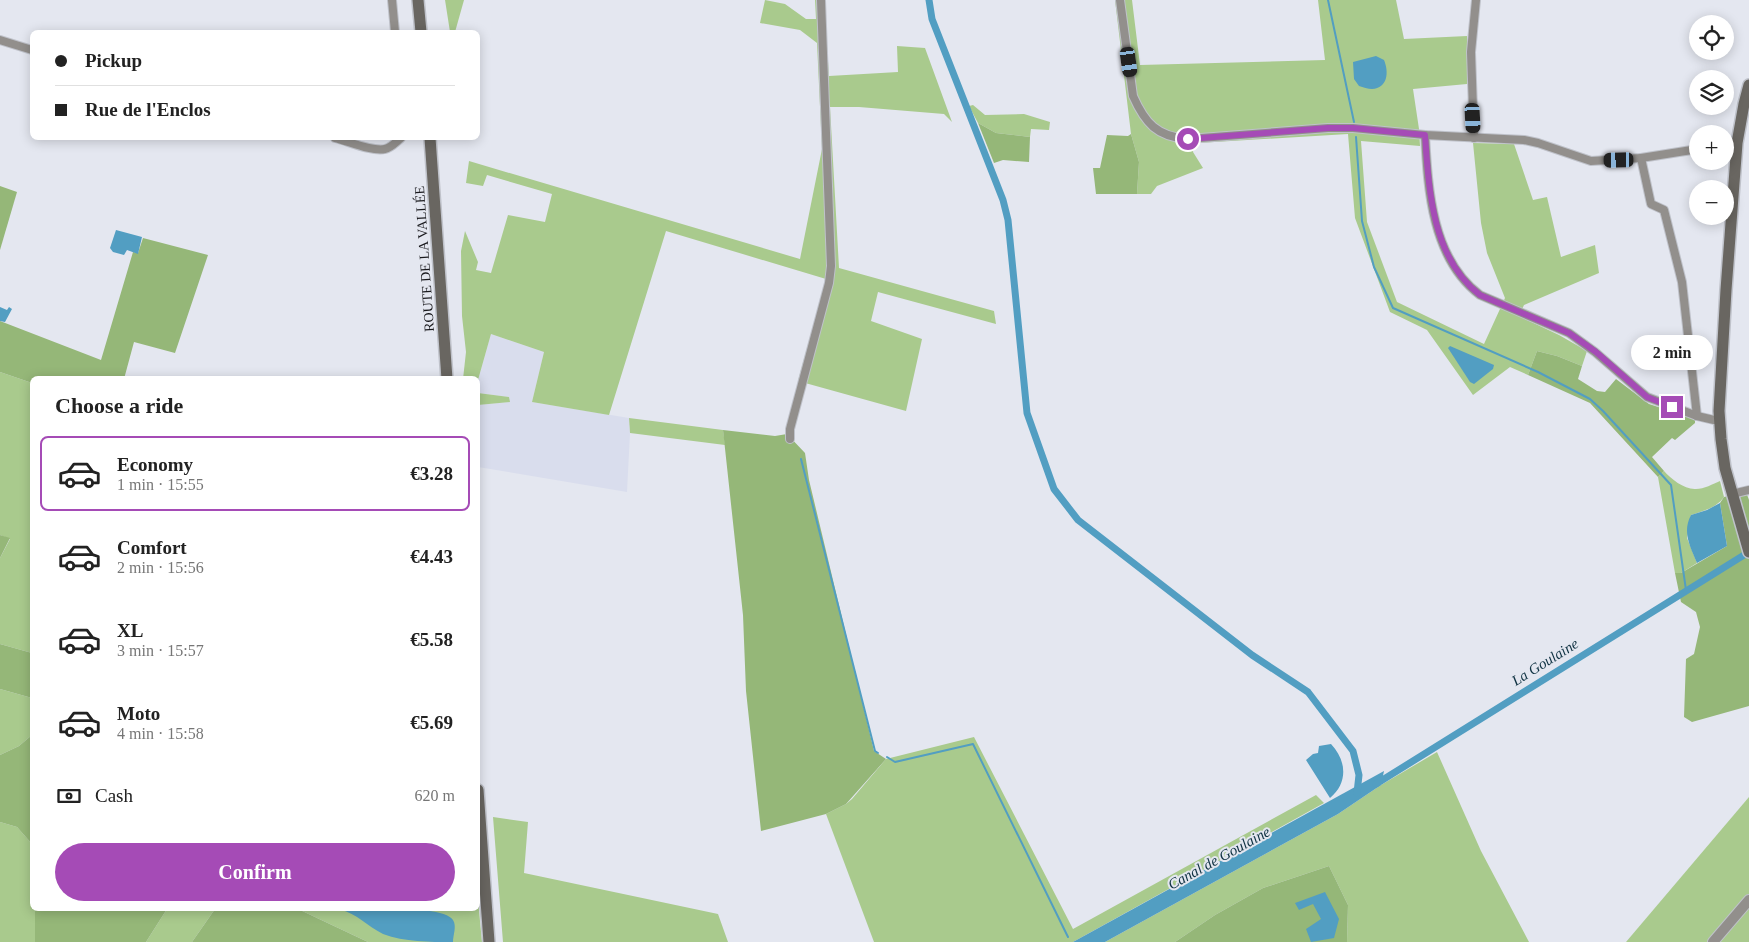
<!DOCTYPE html>
<html lang="en">
<head>
<meta charset="utf-8">
<style>
	body { margin:0; font-family:"Times New Roman",serif; background:#f2f2f2; color:#222; height:100vh; display:flex; flex-direction:column; font-size:19px; white-space:nowrap }
	* { box-sizing:border-box; margin:0 }
	p { font-size:16px; color:#767676 }
	.icon { flex:none; width:28px; height:28px; fill:none; stroke:currentColor; stroke-width:2; stroke-linecap:round; stroke-linejoin:round }
	.map { position:relative; flex:1; overflow:hidden }
	.sheet { position:absolute; left:30px; top:376px; width:450px; height:535px; display:flex; flex-direction:column; background:#fff; border-radius:8px; box-shadow:0 2px 12px #0003 }
	.sheet>* { flex:none }
	.guide { position:absolute; left:30px; top:30px; width:450px; height:110px; border-radius:8px; box-shadow:0 2px 12px #0003; display:grid; align-content:center; height:110px; padding:0 25px; background:#fff }
	.controls { position:absolute; left:1689px; top:15px; display:grid; gap:10px }
	.controls a { display:grid; place-items:center; width:45px; height:45px; border-radius:50%; background:#fff; box-shadow:0 2px 12px #0003; font-size:25px }
	.end { position:absolute; width:22px; height:22px; margin:-11px; border:6px solid #a54bb6; background:#fff; box-shadow:0 0 0 2px #fff }
	.from { border-radius:50% }
	.bubble { position:absolute; height:35px; border-radius:18px; background:#fff; box-shadow:0 2px 12px #0003; font-size:16px; font-weight:700; line-height:35px; text-align:center }
	.car { position:absolute; width:15px; height:30px; margin:-15px -8px; border-radius:6px; box-shadow:0 0 4px 1px #0007; background:linear-gradient(#222 24%,#8ab4d8 0 40%,#222 0 76%,#8ab4d8 0 86%,#222 0) }
	.guide b { display:flex; align-items:center; gap:18px; height:48px; font-size:19px }
	.guide b+b { border-top:1px solid #e0e0e0 }
	.guide i { width:12px; height:12px; background:#222 }
	ul { padding:0; list-style:none }
	li { display:flex; align-items:center; gap:15px; height:75px; margin:0 10px 8px; padding:0 15px; border:2px solid transparent; border-radius:8px }
	li div { flex:1 }
	li b { display:block; font-size:19px }
	li em { font-style:normal; font-weight:700 }
	li.on { border-color:#a54bb6 }
	li>.icon { width:45px; height:45px; stroke-width:1.5 }
	h2 { padding:0 25px; font-size:22px; line-height:60px }
	.pay { display:flex; align-items:center; gap:12px; height:55px; padding:0 25px; font-size:19px }
	.pay p { margin-inline-start:auto }
	.primary-button { display:flex; gap:10px; margin-top:auto; padding:10px 25px }
	.primary-button a { flex:1; height:58px; border-radius:30px; background:#a54bb6; color:#fff; font-size:20px; font-weight:700; line-height:58px; text-align:center }
	.map>svg:first-child { display:block }
	.built { fill:#d9dded }
	.green { fill:#a9ca8d }
	.forest { fill:#95b778 }
	.water { fill:#529ec2 }
	.lines { fill:none; stroke-linecap:round; stroke-linejoin:round }
	.stream { stroke:#529ec2; stroke-width:2 }
	.canal { stroke:#529ec2; stroke-width:7 }
	.minor-casing { stroke:#bfc2ca; stroke-width:10 }
	.tertiary-casing { stroke:#bfc2ca; stroke-width:12 }
	.secondary-casing { stroke:#bfc2ca; stroke-width:14 }
	.minor { stroke:#928f8c; stroke-width:8 }
	.tertiary { stroke:#928f8c; stroke-width:10 }
	.secondary { stroke:#696661; stroke-width:11 }
	.route { stroke:#a54bb6; stroke-width:6 }
	.labels { text-anchor:middle; stroke-width:4; stroke-linejoin:round; paint-order:stroke }
	.street-label { font-size:14px; fill:#19191d; stroke:#e4e7f0 }
	.water-label { font-size:15px; font-style:italic; fill:#0e3141; stroke:#e4e7f0 }
</style>
</head>
<body>
<div class="map">
<svg width="1749" height="942" viewBox="0 0 1749 942">
	<rect width="100%" height="100%" fill="#e4e7f0"/>
	<polygon class="built" points="491,334 544,352 532,402 629,418 630,433 627,492 478,467 478,405 509,402 509,397 478,393 478,380"/>
	<g class="green">
		<polygon points="445,0 464,0 455,32 450,32"/>
		<polygon points="765,0 785,4 806,19 816,19 815,0 824,0 829,76 898,72 897,46 925,48 952,122 944,114 859,107 830,107 839,268 994,311 996,324 878,292 871,321 922,339 906,411 798,381 826,279 666,231 609,415 532,402 544,352 491,334 478,380 478,379 463,379 466,352 462,316 461,251 465,231 478,262 476,270 491,273 508,215 545,222 552,194 487,175 483,186 466,183 469,161 800,259 822,149 817,43 800,30 760,23"/>
		<polygon points="1115,0 1132,0 1140,65 1325,60 1318,0 1396,0 1404,39 1467,36 1467,84 1413,89 1419,129 1420,146 1361,141 1367,222 1397,302 1484,344 1505,298 1487,253 1481,223 1473,143 1514,144 1533,200 1547,197 1561,257 1595,245 1599,273 1524,305 1519,316 1559,335 1587,351 1582,366 1557,356 1537,351 1528,375 1510,367 1473,395 1427,330 1390,312 1355,218 1348,134 1198,143 1194,146 1193,152 1203,168 1157,186 1151,194 1137,194 1139,162 1131,134"/>
		<polygon points="973,105 985,115 1024,114 1050,122 1049,130 1031,129 1030,137 996,133 978,123 969,106"/>
		<polygon points="0,372 32,383 32,653 0,644 0,558 10,539 0,535"/>
		<polygon points="478,393 509,397 510,402 478,405"/>
		<polygon points="629,418 723,430 725,445 630,433"/>
		<path d="M1664 471C1671 479 1685 490 1696 489 1704 489 1713 484 1720 481L1724 497C1716 508 1703 511 1691 515L1687 538 1697 563 1681 573H1675L1658 477Z"/>
		<polygon points="0,689 32,698 32,735 19,746 0,755"/>
		<polygon points="974,737 1073,929 1316,795 1324,803 1073,942 874,942 826,814 846,804 852,799 886,759"/>
		<polygon points="1437,752 1481,851 1529,942 1347,942 1348,905 1329,866 1263,888 1215,915 1175,942 1105,942 1338,814 1381,785"/>
		<polygon points="1749,797 1749,942 1626,942"/>
		<polygon points="493,817 528,822 524,873 718,914 728,942 503,942"/>
		<polygon points="0,822 17,827 32,844 32,909 35,909 35,942 0,942"/>
		<polygon points="478,900 482,942 368,942 298,909 478,909"/>
		<polygon points="167,909 215,909 192,942 146,942"/>
	</g>
	<g class="forest">
		<polygon points="978,123 996,133 1030,137 1029,162 1003,160 994,163"/>
		<polygon points="1131,134 1139,162 1137,194 1096,194 1093,168 1100,168 1107,135 1128,136"/>
		<polygon points="0,186 17,192 0,250"/>
		<polygon points="143,238 208,255 175,353 134,342 124,379 32,379 32,383 0,372 0,321 101,360 133,252 138,253"/>
		<polygon points="1537,351 1557,356 1582,366 1578,379 1597,391 1605,392 1616,379 1649,404 1695,419 1695,423 1675,440 1672,438 1652,457 1664,471 1658,477 1590,403 1528,375"/>
		<polygon points="723,430 775,436 787,434 805,453 809,480 874,751 886,759 846,804 826,814 761,831 746,691 743,615"/>
		<polygon points="1746,492 1749,500 1749,706 1692,722 1684,717 1686,659 1694,654 1700,627 1696,612 1681,602 1675,573 1681,573 1727,546 1720,503 1724,497"/>
		<polygon points="0,535 10,538 0,558"/>
		<polygon points="0,644 32,653 32,698 0,689"/>
		<polygon points="32,735 32,844 17,827 0,822 0,755 19,746"/>
		<polygon points="1329,866 1348,905 1347,942 1175,942 1215,915 1263,888"/>
		<polygon points="35,909 167,909 146,942 35,942"/>
		<polygon points="215,909 298,909 368,942 192,942"/>
	</g>
	<g class="water">
		<path d="M1376 56 1384 60C1389 72 1388 88 1372 89 1368 89 1363 87 1359 86L1354 79 1353 62Z"/>
		<polygon points="116,230 142,237 138,254 127,250 124,255 113,252 110,248"/>
		<polygon points="0,307 7,310 9,307 12,309 5,322 0,321"/>
		<polygon points="1450,346 1494,365 1493,369 1474,384 1470,382 1448,348"/>
		<path d="M1720 503 1727 546 1697 563C1690 546 1682 532 1691 515L1707 510Z"/>
		<path d="M1331 744C1347 761 1348 783 1330 798L1306 760 1313 754 1318 753 1319 746Z"/>
		<polygon points="1384,771 1381,785 1338,814 1105,942 1073,942"/>
		<polygon points="1325,892 1339,919 1334,938 1311,942 1306,929 1321,919 1313,904 1299,910 1295,903"/>
		<path d="M339 909C359 909 443 904 453 920 457 926 453 935 453 942 429 942 405 942 383 934 367 926 358 914 339 909Z"/>
	</g>
	<g class="lines">
		<g class="stream">
			<polyline points="1328,0 1354,122"/>
			<polyline points="1356,137 1362,221 1374,267 1393,308 1538,372 1590,399 1603,411 1671,485 1686,590"/>
			<polyline points="801,459 875,751 878,753"/>
			<polyline points="887,757 895,762 973,744 1068,937"/>
		</g>
		<g class="canal">
			<polyline points="929,0 932,19 1003,200 1008,220 1027,413 1054,489 1078,520 1252,655 1308,692 1353,751 1359,775 1357,793"/>
			<polyline points="1376,784 1749,552"/>
		</g>
		<defs>
			<g id="minor">
				<polyline points="392,0 395,32"/>
				<path d="M1120 0 1133 96C1145 123 1157 137 1188 139L1328 128H1353L1425 135 1524 140 1538 143 1591 161 1641 158 1698 149"/>
				<polyline points="0,40 32,50"/>
				<path d="M1425 135C1428 190 1432 259 1480 295L1569 333 1595 352 1647 397 1697 416 1714 420H1720"/>
				<path d="M335 138C348 141 372 152 385 149 391 148 396 142 401 138"/>
				<polyline points="1474,138 1471,52 1476,0"/>
				<polyline points="1725,144 1737,143"/>
				<polyline points="1641,158 1651,204 1664,210 1682,282 1697,416"/>
				<polyline points="790,439 790,429 829,283 831,266 821,0"/>
				<polyline points="1732,494 1749,490"/>
			</g>
			<polyline id="tertiary" points="1713,942 1749,900"/>
			<g id="secondary">
				<polyline points="418,0 421,32"/>
				<polyline points="1749,85 1744,104 1737,143 1726,290 1719,411 1721,439 1725,468 1749,552"/>
				<polyline points="430,138 447,379"/>
				<polyline points="478,790 489,942"/>
			</g>
		</defs>
		<use href="#minor" class="minor-casing"/>
		<use href="#tertiary" class="tertiary-casing"/>
		<use href="#secondary" class="secondary-casing"/>
		<use href="#minor" class="minor"/>
		<use href="#tertiary" class="tertiary"/>
		<use href="#secondary" class="secondary"/>
	</g>
	<g class="lines">
		<path class="route" d="M1188 139 1328 128H1353L1425 135C1429 191 1432 258 1480 295L1569 333 1596 352 1647 397 1672 407"/>
	</g>
	<g class="labels">
		<g class="street-label">
			<text transform="translate(424 259) rotate(-94)" y="5">ROUTE DE LA VALLÉE</text>
		</g>
		<g class="water-label">
			<text transform="translate(1545 662) rotate(-32)" y="5">La Goulaine</text>
			<text transform="translate(1219 858) rotate(-29)" y="5">Canal de Goulaine</text>
		</g>
	</g>
</svg>
<div class="controls">
<a><svg class="icon" aria-label="locate" viewBox="0 0 24 24"><circle cx="12" cy="12" r="6"/><path d="M12 2v4M12 18v4M2 12h4M18 12h4"/></svg></a>
<a><svg class="icon" aria-label="layers" viewBox="0 0 24 24"><path d="M12 4l9 5-9 5-9-5zM3 14l9 5 9-5"/></svg></a>
<a>+</a>
<a>−</a>
</div>
<i class="end from" style="left:1188px;top:139px"></i>
<i class="end" style="left:1672px;top:407px"></i>
<div class="bubble" style="left:1631px;top:335px;width:82px">2 min</div>
<i class="car" style="left:1129px;top:62px;rotate:172deg"></i>
<i class="car" style="left:1473px;top:118px;rotate:177deg"></i>
<i class="car" style="left:1619px;top:160px;rotate:269deg"></i>
<div class="guide">
<b><i class="from"></i>Pickup</b>
<b><i></i>Rue de l'Enclos</b>
</div>
<section class="sheet">
<h2>Choose a ride</h2>
<ul>
<li class="on"><svg class="icon" aria-label="car" viewBox="0 0 24 24"><path d="M5 17H2v-5l4-1 3-4h7l3 4 3 1v5h-3M9 17h6M6 11h13"/><circle cx="7" cy="17" r="2"/><circle cx="17" cy="17" r="2"/></svg><div><b>Economy</b><p>1 min · 15:55</p></div><em>€3.28</em></li>
<li><svg class="icon" aria-label="car" viewBox="0 0 24 24"><path d="M5 17H2v-5l4-1 3-4h7l3 4 3 1v5h-3M9 17h6M6 11h13"/><circle cx="7" cy="17" r="2"/><circle cx="17" cy="17" r="2"/></svg><div><b>Comfort</b><p>2 min · 15:56</p></div><em>€4.43</em></li>
<li><svg class="icon" aria-label="car" viewBox="0 0 24 24"><path d="M5 17H2v-5l4-1 3-4h7l3 4 3 1v5h-3M9 17h6M6 11h13"/><circle cx="7" cy="17" r="2"/><circle cx="17" cy="17" r="2"/></svg><div><b>XL</b><p>3 min · 15:57</p></div><em>€5.58</em></li>
<li><svg class="icon" aria-label="car" viewBox="0 0 24 24"><path d="M5 17H2v-5l4-1 3-4h7l3 4 3 1v5h-3M9 17h6M6 11h13"/><circle cx="7" cy="17" r="2"/><circle cx="17" cy="17" r="2"/></svg><div><b>Moto</b><p>4 min · 15:58</p></div><em>€5.69</em></li>
</ul>
<div class="pay"><svg class="icon" aria-label="cash" viewBox="0 0 24 24"><path d="M3 7h18v10H3z"/><circle cx="12" cy="12" r="2"/></svg>Cash<p>620 m</p></div>
<div class="primary-button"><a>Confirm</a></div>
</section>
</div>
</body>
</html>
